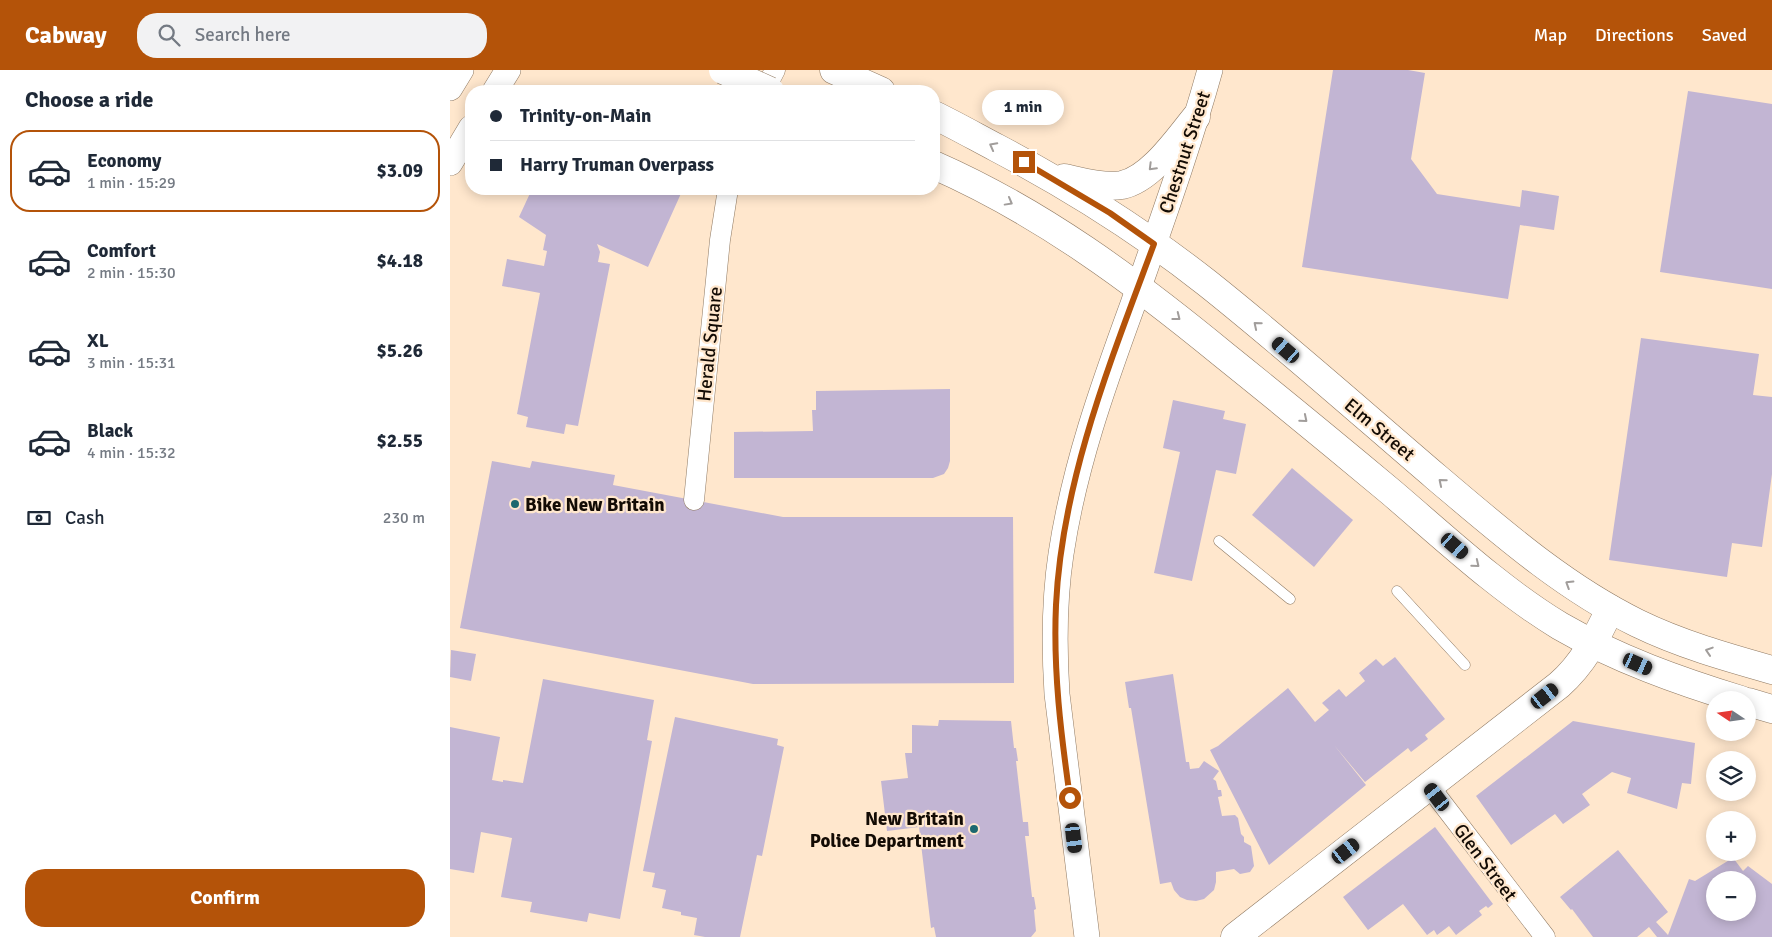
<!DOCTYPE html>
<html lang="en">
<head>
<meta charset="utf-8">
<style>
	body { margin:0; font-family:Signika,sans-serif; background:#f2f2f3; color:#1f2937; height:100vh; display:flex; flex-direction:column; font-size:19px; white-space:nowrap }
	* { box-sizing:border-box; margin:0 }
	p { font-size:16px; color:#747a83 }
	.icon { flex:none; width:28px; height:28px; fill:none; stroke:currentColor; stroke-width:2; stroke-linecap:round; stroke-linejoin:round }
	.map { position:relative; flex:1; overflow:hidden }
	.drawer { display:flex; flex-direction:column; background:#fff; width:450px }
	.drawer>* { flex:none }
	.hud { position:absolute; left:15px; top:15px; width:475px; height:110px; border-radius:20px; box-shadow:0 2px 12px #0003; display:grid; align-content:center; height:110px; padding:0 25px; background:#fff }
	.needle { width:32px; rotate:283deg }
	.buttons { position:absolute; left:1256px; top:621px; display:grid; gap:10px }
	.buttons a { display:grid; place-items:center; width:50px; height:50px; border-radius:50%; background:#fff; box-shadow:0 2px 12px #0003; font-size:25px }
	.end { position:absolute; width:22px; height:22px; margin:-11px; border:6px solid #b45309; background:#fff; box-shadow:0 0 0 2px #fff }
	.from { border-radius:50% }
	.bubble { position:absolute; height:35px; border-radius:18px; background:#fff; box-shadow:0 2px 12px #0003; font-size:16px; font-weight:700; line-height:35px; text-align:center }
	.car { position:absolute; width:15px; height:30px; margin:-15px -8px; border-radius:6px; box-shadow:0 0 4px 1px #0007; background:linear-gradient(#222 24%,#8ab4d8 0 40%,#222 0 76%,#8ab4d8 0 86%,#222 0) }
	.hud b { display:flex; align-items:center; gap:18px; height:48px; font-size:19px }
	.hud b+b { border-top:1px solid #e0e1e3 }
	.hud i { width:12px; height:12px; background:#1f2937 }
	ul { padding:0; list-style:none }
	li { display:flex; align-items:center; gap:15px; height:82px; margin:0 10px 8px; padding:0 15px; border:2px solid transparent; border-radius:20px }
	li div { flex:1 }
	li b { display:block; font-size:19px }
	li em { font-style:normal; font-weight:700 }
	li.active { border-color:#b45309 }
	li>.icon { width:45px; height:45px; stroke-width:1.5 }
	h2 { padding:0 25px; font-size:22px; line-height:60px }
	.pay { display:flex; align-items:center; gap:12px; height:55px; padding:0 25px; font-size:19px }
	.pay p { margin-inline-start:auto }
	.primary-button { display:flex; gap:10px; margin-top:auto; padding:10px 25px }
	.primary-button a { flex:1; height:58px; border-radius:20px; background:#b45309; color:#fff; font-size:20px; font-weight:700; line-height:58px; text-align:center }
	header { display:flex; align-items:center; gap:30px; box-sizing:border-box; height:70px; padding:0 25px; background:#b45309; color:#fff }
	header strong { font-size:24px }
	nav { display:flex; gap:28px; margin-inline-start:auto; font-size:18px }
	.search { width:350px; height:45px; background:#f2f2f3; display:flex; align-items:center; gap:12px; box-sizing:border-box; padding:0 18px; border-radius:20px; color:#747a83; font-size:19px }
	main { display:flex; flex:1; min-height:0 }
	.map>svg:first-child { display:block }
	.building { fill:#c2b5d3; fill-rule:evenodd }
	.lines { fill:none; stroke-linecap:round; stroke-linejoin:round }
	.service-casing { stroke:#907a63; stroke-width:11 }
	.minor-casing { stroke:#907a63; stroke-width:21 }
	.tertiary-casing { stroke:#907a63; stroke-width:26 }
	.secondary-casing { stroke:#907a63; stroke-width:29 }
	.primary-casing { stroke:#907a63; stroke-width:29 }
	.service { stroke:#fff; stroke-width:10 }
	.minor { stroke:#fff; stroke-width:20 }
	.tertiary { stroke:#fff; stroke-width:25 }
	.secondary { stroke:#fff; stroke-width:28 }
	.primary { stroke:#fff; stroke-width:28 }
	.primary-bridge-casing { stroke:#907a63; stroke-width:29; stroke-linecap:butt }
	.primary-bridge { stroke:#fff; stroke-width:28 }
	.oneway { stroke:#a19d9b }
	.route { stroke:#b45309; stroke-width:6 }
	.poi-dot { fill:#1c686f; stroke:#ffe7cd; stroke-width:2 }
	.labels { text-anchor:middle; stroke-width:4.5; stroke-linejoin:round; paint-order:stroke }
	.street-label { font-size:19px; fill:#130b04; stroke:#ffe7cd }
	.poi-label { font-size:19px; font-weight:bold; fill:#130b04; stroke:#ffe7cd; text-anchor:start }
</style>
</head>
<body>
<header>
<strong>Cabway</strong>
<div class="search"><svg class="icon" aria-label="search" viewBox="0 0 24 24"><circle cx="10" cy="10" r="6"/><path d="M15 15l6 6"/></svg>Search here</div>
<nav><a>Map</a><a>Directions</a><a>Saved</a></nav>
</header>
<main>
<section class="drawer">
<h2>Choose a ride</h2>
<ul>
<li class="active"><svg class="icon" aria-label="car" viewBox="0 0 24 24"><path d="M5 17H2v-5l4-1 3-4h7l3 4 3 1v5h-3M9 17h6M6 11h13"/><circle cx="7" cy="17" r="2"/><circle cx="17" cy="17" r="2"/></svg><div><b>Economy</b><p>1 min · 15:29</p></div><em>$3.09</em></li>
<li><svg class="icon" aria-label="car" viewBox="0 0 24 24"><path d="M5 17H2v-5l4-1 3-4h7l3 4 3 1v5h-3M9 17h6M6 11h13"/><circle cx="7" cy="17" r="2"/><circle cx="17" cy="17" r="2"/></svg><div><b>Comfort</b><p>2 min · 15:30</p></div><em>$4.18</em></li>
<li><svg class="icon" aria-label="car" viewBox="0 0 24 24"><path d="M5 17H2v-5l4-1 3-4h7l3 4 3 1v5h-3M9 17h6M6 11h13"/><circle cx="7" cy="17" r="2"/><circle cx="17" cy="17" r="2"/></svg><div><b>XL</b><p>3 min · 15:31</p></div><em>$5.26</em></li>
<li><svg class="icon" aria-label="car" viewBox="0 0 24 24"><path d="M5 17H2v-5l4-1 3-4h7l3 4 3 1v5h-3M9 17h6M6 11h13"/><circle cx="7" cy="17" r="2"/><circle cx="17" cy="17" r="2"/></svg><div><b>Black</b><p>4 min · 15:32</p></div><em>$2.55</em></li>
</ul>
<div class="pay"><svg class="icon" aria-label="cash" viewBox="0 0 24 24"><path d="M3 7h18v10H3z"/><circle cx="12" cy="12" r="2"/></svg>Cash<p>230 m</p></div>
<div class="primary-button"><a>Confirm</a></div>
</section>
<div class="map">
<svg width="1322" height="867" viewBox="0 0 1322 867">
	<rect width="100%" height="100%" fill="#ffe7cd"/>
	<g class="building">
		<polygon points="883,0 958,0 975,3 961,89 987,124 1070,137 1072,120 1109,126 1104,160 1070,155 1058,229 852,197"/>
		<polygon points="1238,21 1322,34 1322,219 1210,202"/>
		<polygon points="82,119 233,119 198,197 147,174 150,182 148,192 160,194 128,356 116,354 114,364 76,357 78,347 67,344 90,223 52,216 57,189 94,196 97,181 93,180 96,165 69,147"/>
		<polygon points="1191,268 1309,284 1303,325 1322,327 1322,404 1312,477 1282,473 1277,507 1159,490"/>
		<polygon points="500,319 500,391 498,398 494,404 483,408 284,408 284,362 363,361 362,340 366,340 366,321"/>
		<polygon points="723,330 775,341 773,349 796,354 786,404 766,400 742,511 704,503 730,382 713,378"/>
		<polygon points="42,391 80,398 82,391 165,405 163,415 333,447 563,447 564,613 303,614 10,558"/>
		<polygon points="842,398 903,450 864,497 802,445"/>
		<polygon points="1,580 26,584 21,611 0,607"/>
		<polygon points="945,587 995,649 975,665 978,669 961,682 958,678 915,712 884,675 916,715 819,795 760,680 768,676 838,618 865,652 879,640 872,633 889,619 896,627 915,611 909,603 926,589 933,596"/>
		<polygon points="723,604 736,692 739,692 740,699 749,698 754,691 769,701 763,709 766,711 768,720 771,720 772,726 768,727 772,746 785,745 788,748 791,764 794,767 794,772 801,776 804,796 800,802 790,804 784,799 766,802 766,812 764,820 754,829 746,831 737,830 730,827 724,820 721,812 710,814 681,638 679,638 675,612"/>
		<polygon points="93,609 204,630 197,670 202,671 170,849 139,843 137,852 80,842 82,832 51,827 62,768 31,762 24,803 0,799 0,657 50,667 42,710 53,712 53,710 73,713"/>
		<polygon points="225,647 328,669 327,675 334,677 312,786 307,785 290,867 255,867 244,865 247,848 231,845 231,842 212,838 216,820 202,817 205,803 193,801"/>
		<polygon points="489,650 561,651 564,678 566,678 568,691 566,691 573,752 578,752 579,766 575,766 582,827 584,827 586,839 584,840 586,861 581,867 486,867 484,857 481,858 469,757 437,761 431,711 458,708 455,683 462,683 462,655 488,656"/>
		<polygon points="1123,651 1245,673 1241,714 1232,713 1227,739 1177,723 1181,708 1162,702 1132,724 1140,735 1113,754 1105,744 1061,775 1026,726"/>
		<polygon points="985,757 1043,834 1038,838 1036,836 1029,841 1032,845 1006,865 999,856 987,865 984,860 977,865 953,834 918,860 893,827"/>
		<path d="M1168 780 1218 842 1206 852 1218 865 1239 809 1245 811 1281 789 1279 786 1281 785 1293 801 1298 796 1322 814V867H1207L1199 857 1187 867H1143L1122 839 1121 840 1110 827ZM1265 810H1298V842H1265Z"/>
	</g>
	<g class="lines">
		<defs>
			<g id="service">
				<polyline points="769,471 840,529"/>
				<polyline points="947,521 1015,595"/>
			</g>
			<g id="minor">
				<polyline points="314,21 325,0"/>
				<polyline points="244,430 270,170 278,119"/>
				<polyline points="979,716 1095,867"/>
			</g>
			<g id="tertiary">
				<polyline points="0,18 11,0"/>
				<polyline points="45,21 58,0"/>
				<polyline points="0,93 21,58"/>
				<path d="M637 867 607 624C604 577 604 530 611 484 624 397 653 316 683 234 710 156 738 79 760 0"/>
			</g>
			<path id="secondary" d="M785 867 1109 615C1133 594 1147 567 1160 539"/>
			<g id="primary">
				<polyline points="384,0 431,21"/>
				<path d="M484 45C505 55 526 67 547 78 621 117 691 161 757 213 835 275 910 342 986 407 1050 461 1112 516 1187 553 1230 574 1276 587 1322 600"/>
				<path d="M484 95C591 142 684 211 774 285 830 330 886 376 941 422 995 468 1049 519 1110 556 1167 589 1229 611 1291 630"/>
				<path d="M614 108C632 112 654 118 672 115 701 109 728 69 746 47"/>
				<polyline points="1298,632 1322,639"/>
			</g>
		</defs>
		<use href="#service" class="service-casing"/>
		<use href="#minor" class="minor-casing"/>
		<use href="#tertiary" class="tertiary-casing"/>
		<use href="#secondary" class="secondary-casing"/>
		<use href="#primary" class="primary-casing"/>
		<use href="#service" class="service"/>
		<use href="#minor" class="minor"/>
		<use href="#tertiary" class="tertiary"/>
		<use href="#secondary" class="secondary"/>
		<use href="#primary" class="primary"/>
		<defs>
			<polyline id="primary-bridge" points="273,0 320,21"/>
		</defs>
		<use href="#primary-bridge" class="primary-bridge-casing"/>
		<use href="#primary-bridge" class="primary-bridge"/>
	</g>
	<defs><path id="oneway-chevron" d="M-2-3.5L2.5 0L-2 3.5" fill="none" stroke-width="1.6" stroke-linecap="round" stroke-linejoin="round" transform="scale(1.25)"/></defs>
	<g class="oneway">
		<use href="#oneway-chevron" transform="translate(543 76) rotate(-152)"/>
		<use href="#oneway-chevron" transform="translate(702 97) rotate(135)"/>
		<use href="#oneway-chevron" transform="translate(559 132) rotate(29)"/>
		<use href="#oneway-chevron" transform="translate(727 247) rotate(38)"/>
		<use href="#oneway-chevron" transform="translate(807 255) rotate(-140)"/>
		<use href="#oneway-chevron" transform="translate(854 349) rotate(40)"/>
		<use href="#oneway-chevron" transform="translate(992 412) rotate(-140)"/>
		<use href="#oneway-chevron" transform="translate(1026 494) rotate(39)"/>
		<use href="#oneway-chevron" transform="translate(1119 514) rotate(-148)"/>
		<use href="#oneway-chevron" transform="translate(1259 581) rotate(-162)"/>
	</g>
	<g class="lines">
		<path class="route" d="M574 92 660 143 704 174C661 290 612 410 606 535 603 601 611 664 620 728"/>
	</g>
	<g class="poi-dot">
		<circle cx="65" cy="434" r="5"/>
		<circle cx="524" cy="759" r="5"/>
	</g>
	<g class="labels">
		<g class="street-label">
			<text transform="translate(734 82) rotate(-72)" y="7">Chestnut Street</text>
			<text transform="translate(259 274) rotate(-84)" y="7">Herald Square</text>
			<text transform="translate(930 359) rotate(40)" y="7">Elm Street</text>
			<text transform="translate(1036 792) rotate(53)" y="7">Glen Street</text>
		</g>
		<g class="poi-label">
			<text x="75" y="441">Bike New Britain</text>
			<text x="514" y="755" text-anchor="end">New Britain<tspan x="514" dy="22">Police Department</tspan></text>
		</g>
	</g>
</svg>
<div class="buttons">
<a><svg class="needle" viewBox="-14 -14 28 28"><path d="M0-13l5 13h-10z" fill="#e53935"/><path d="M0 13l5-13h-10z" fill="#747a83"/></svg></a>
<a><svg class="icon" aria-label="layers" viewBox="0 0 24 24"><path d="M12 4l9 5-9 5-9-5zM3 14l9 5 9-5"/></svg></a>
<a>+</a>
<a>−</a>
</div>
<i class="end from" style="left:620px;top:728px"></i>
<i class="end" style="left:574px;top:92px"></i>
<div class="bubble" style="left:532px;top:20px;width:82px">1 min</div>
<i class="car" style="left:836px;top:280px;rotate:311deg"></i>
<i class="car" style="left:1005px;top:476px;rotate:131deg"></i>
<i class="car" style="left:1188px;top:594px;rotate:114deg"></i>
<i class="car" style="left:1095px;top:626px;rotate:52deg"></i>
<i class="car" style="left:987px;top:727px;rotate:323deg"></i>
<i class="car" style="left:624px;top:768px;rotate:173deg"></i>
<i class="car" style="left:896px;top:781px;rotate:52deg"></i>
<div class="hud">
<b><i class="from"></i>Trinity-on-Main</b>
<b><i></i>Harry Truman Overpass</b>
</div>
</div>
</main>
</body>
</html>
